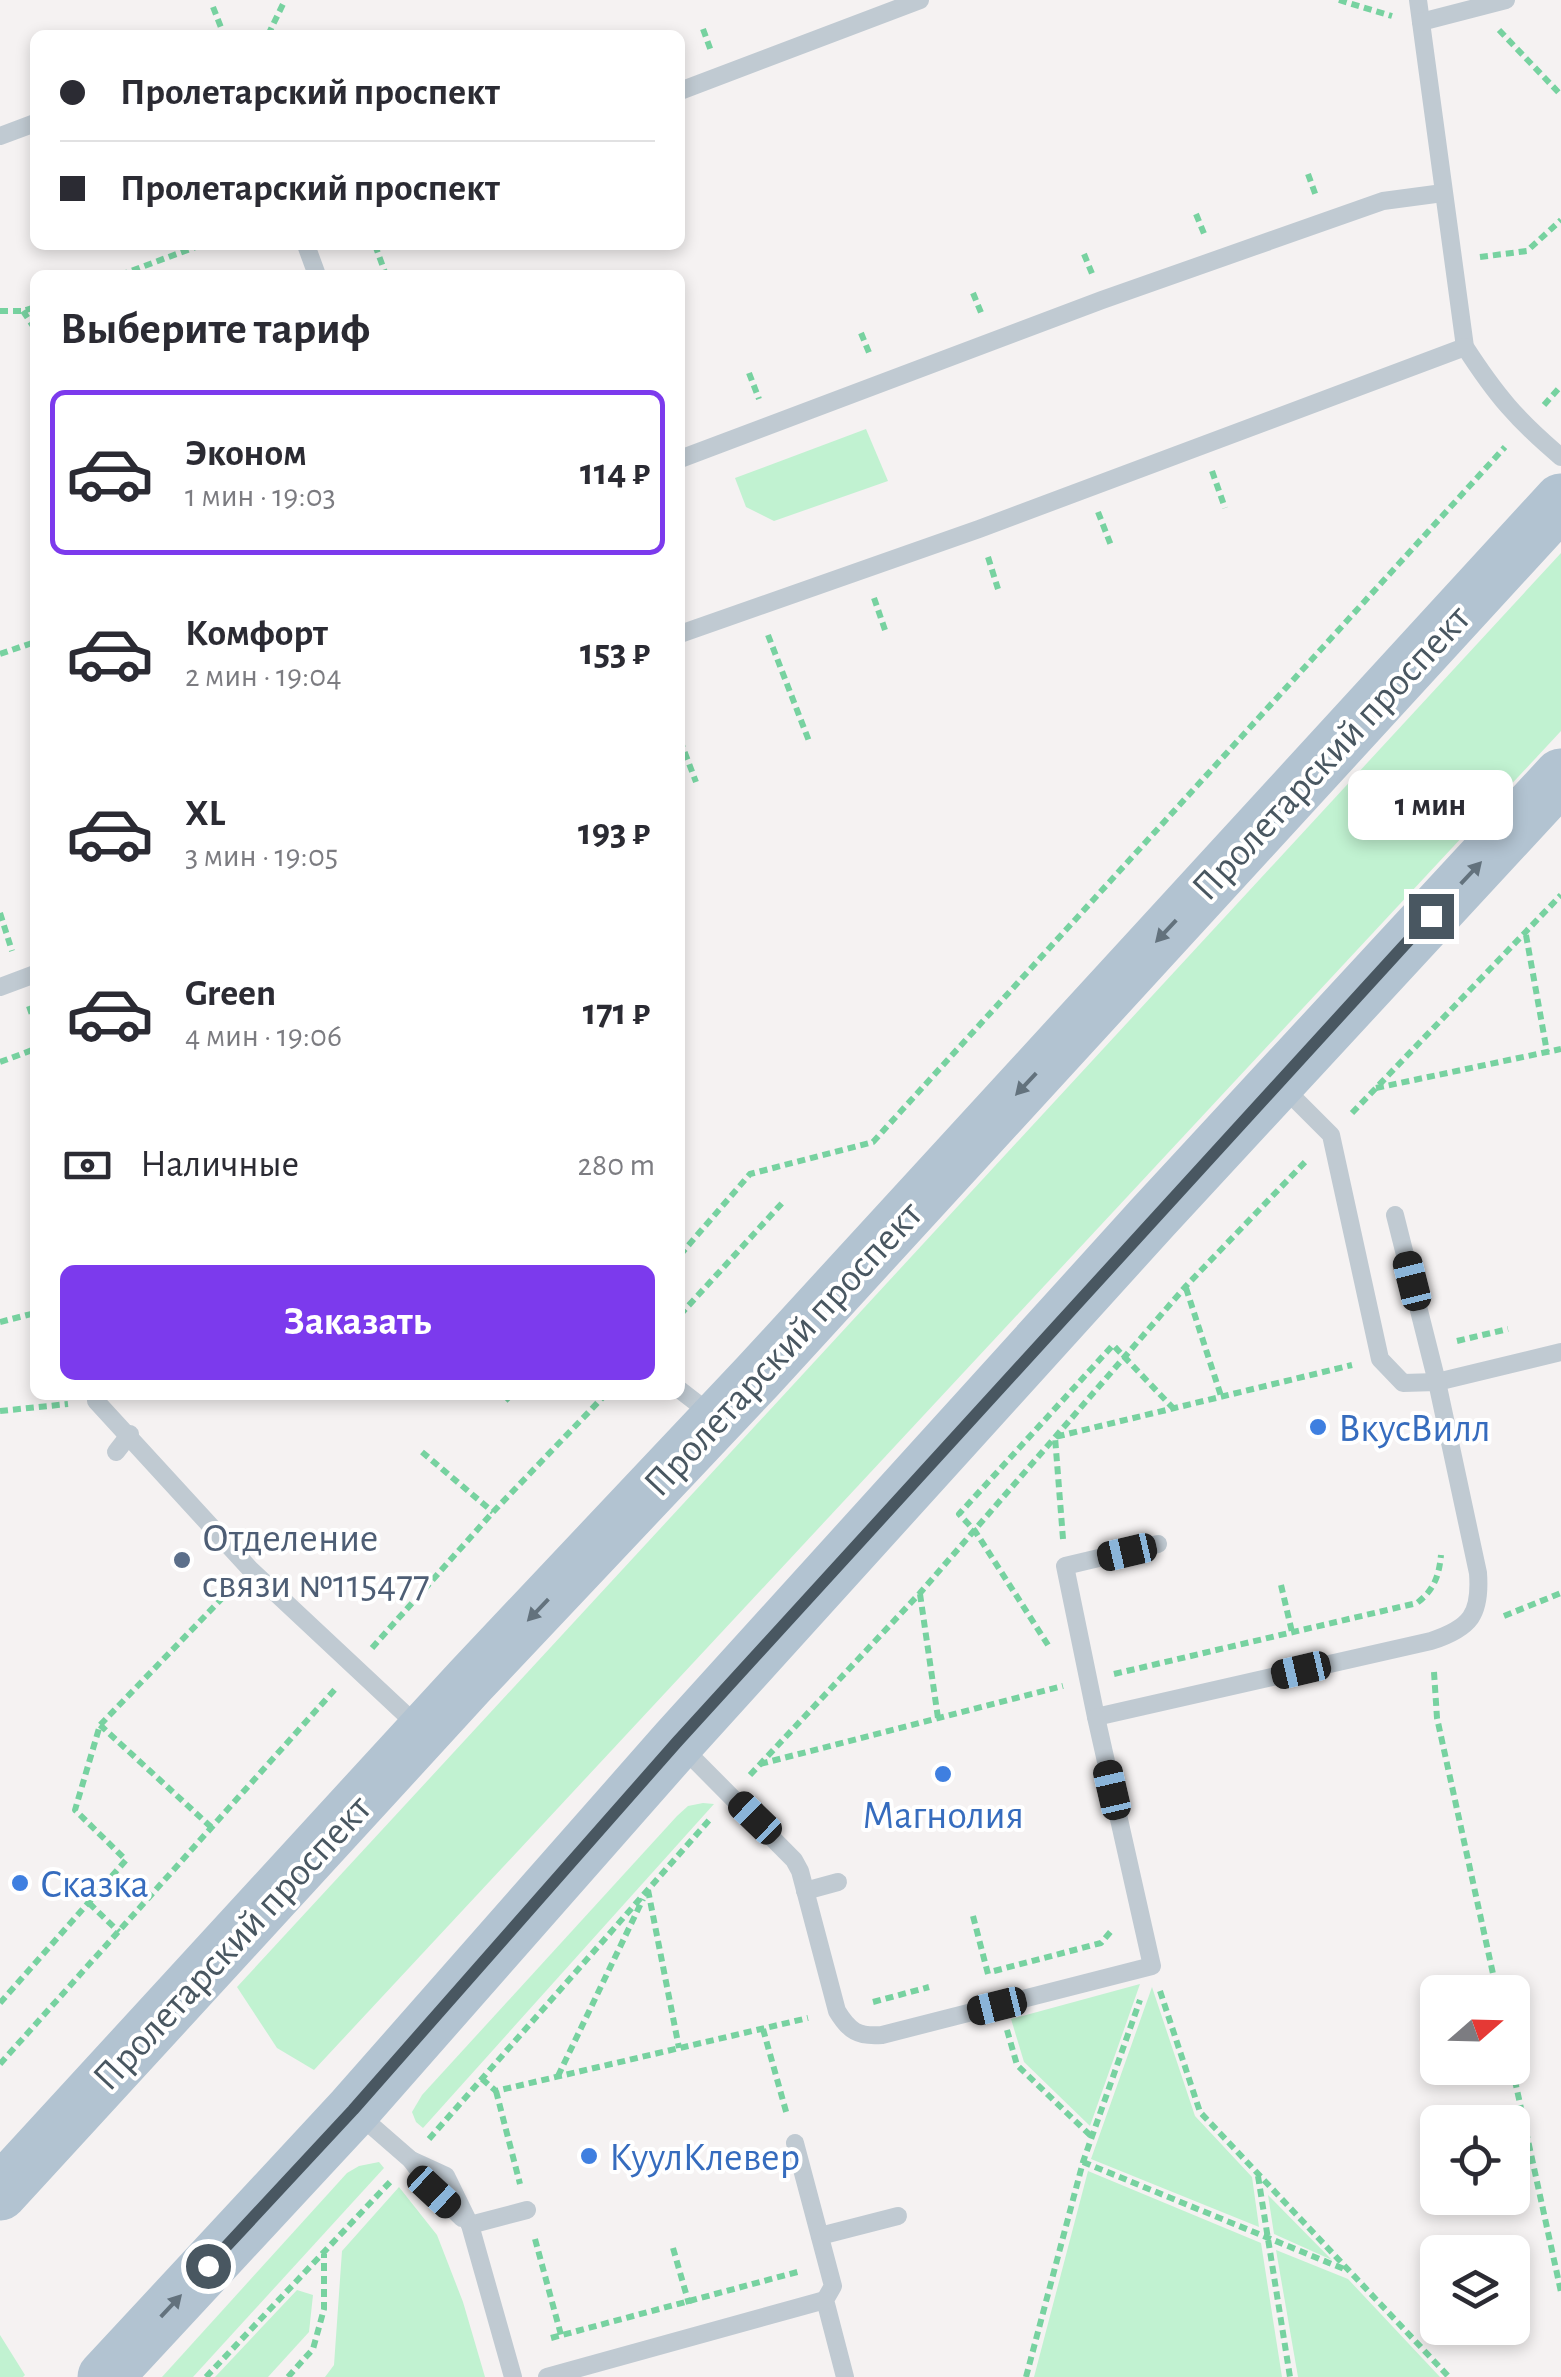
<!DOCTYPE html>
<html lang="ru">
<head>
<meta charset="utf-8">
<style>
	body { margin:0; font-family:"Alegreya Sans",sans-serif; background:#f7f7f7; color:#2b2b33; height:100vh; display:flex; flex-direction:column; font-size:38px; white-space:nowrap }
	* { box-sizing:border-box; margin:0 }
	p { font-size:32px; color:#7c7c81 }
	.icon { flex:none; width:55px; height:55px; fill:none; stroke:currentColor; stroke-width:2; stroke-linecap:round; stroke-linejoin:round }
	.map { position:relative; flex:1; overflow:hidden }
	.sheet { position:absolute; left:30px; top:270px; width:655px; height:1130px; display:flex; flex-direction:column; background:#fff; border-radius:15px; box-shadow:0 5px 15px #0003 }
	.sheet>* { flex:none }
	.guide { position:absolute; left:30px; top:30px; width:655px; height:220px; border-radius:15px; box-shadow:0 5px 15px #0003; display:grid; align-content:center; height:220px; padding:0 30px; background:#fff }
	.needle { width:65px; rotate:70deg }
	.tools { position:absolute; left:1420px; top:1975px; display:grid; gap:20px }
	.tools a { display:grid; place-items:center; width:110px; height:110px; border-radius:15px; background:#fff; box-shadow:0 5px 15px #0003; font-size:50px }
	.end { position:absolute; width:45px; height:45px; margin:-22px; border:12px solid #495761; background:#fff; box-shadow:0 0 0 5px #fff }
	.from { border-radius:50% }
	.bubble { position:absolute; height:70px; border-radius:15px; background:#fff; box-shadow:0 5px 15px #0003; font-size:32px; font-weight:600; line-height:70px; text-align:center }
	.car { position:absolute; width:30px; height:60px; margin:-30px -15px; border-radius:12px; box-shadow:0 0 8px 2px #0007; background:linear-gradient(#222 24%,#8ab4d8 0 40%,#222 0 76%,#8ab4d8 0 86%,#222 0) }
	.guide b { display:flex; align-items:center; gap:35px; height:95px; font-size:38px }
	.guide b+b { border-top:2px solid #e1e1e2 }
	.guide i { width:25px; height:25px; background:#2b2b33 }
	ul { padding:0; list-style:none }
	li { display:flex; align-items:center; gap:30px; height:165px; margin:0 20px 15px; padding:0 10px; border:5px solid transparent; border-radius:15px }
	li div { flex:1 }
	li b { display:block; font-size:38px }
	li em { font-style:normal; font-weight:600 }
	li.on { border-color:#7c3aed }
	li>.icon { width:90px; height:90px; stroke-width:1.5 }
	h2 { padding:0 30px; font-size:45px; line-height:120px }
	.pay { display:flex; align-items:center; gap:25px; height:110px; padding:0 30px; font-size:38px }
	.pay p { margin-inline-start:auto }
	.cta { display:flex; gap:20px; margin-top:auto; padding:20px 30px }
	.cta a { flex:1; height:115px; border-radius:15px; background:#7c3aed; color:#fff; font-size:40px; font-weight:600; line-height:115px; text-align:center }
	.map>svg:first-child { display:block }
	.green { fill:#c1f2d1 }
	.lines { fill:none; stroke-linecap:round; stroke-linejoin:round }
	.path { stroke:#77d2a0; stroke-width:6; stroke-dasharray:8 5; stroke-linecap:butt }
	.service { stroke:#c0cad2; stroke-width:18 }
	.primary { stroke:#b2c3d1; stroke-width:55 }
	.oneway { fill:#63727d }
	.route { stroke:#495761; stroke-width:12 }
	.shop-dot { fill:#3f7fe0; stroke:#fff; stroke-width:4 }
	.service-dot { fill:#5c6f8a; stroke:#fff; stroke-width:4 }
	.labels { text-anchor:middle; stroke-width:8; stroke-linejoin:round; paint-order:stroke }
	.street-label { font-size:40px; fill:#495761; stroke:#fff }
	.shop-label { font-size:40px; fill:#366cbe; stroke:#fff; text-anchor:start }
	.service-label { font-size:40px; fill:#4e5e75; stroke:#fff; text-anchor:start }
</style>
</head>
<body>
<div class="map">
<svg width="1561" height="2377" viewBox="0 0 1561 2377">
	<rect width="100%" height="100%" fill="#f5f2f2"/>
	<g class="green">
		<polygon points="866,429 888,481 774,521 746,507 735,478"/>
		<polygon points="1561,553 1561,731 314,2070 277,2048 237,1987"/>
		<polygon points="703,1803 714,1804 423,2128 416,2122 412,2112 422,2095 677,1816 688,1806"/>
		<polygon points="1140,1984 1090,2126 1024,2062 1011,2019"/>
		<polygon points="1152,1987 1195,2116 1252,2177 1259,2227 1091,2159"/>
		<polygon points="379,2162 384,2168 193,2377 162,2377 347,2173 359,2166"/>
		<polygon points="1088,2171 1261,2243 1282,2377 1034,2377"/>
		<polygon points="399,2187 437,2235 463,2302 485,2377 325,2377 334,2365 342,2251"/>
		<polygon points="1268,2195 1332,2260 1274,2234"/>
		<polygon points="1276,2250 1348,2279 1440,2377 1298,2377"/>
		<polygon points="297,2290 313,2295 309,2332 268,2377 215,2377"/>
		<polygon points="0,2335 25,2375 23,2377 0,2377"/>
	</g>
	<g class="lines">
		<g class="path">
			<polyline points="1339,0 1392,16"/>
			<polyline points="213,7 224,35"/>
			<polyline points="703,29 711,51"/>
			<polyline points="1499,30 1561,95"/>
			<polyline points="268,35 285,0"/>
			<polyline points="1308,174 1316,196"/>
			<polyline points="1196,214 1205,236"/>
			<polyline points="375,245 386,275"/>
			<polyline points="1084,254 1093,276"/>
			<polyline points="1480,257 1527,251 1561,220"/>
			<polyline points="120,275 201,245"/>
			<polyline points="973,293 982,315"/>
			<polyline points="0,311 23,311 35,307"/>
			<polyline points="23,311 35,329"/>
			<polyline points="861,333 870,355"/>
			<polyline points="749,373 759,399"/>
			<polyline points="1544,405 1561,386"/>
			<polyline points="1212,471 1225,508"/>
			<polyline points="1098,512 1112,548"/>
			<polyline points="988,557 998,589"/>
			<polyline points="874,598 885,630"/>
			<polyline points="768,635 809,741"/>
			<polyline points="0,654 35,642"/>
			<polyline points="680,740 696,782"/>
			<polyline points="0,913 12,951"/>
			<polyline points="1526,935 1547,1052"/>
			<polyline points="29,1006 35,1024"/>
			<polyline points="0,1062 35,1049"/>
			<polyline points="1376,1088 1561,1049"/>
			<polyline points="1352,1113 1561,895"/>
			<polyline points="680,1255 750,1174 873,1142 1505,447"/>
			<polyline points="1186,1288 1221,1396"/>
			<polyline points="680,1315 783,1202"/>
			<polyline points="0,1322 35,1313"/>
			<polyline points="1457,1341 1508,1329"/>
			<polyline points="504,1395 511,1402"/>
			<polyline points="0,1411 68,1404"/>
			<polyline points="422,1452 493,1512"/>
			<polyline points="1063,1539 1055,1437 1352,1365"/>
			<polyline points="1281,1585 1292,1632"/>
			<polyline points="920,1594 938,1718"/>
			<polyline points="1504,1616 1561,1593"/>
			<polyline points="1048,1645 975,1531 959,1514 1113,1345 1173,1408"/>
			<polyline points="372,1648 493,1512 605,1395"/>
			<polyline points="1434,1672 1437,1718 1497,1992"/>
			<path d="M1114 1674 1417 1603C1434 1590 1439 1576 1441 1555"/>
			<polyline points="100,1725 211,1827"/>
			<polyline points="760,1764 1063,1686"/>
			<polyline points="750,1775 920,1593 1186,1286 1305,1162"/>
			<polyline points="648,1890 679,2048"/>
			<polyline points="89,1903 119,1932"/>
			<polyline points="973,1916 989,1978"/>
			<polyline points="994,1971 1101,1943 1112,1930"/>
			<polyline points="1160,1991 1200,2112 1449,2377"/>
			<polyline points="873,2002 929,1987"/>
			<polyline points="0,2003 126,1860 75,1810 100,1725 231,1589"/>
			<polyline points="763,2029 787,2115"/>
			<polyline points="1007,2030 1017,2065 1092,2137"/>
			<polyline points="0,2064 337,1687"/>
			<polyline points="1512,2067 1561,2292"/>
			<polyline points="558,2076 643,1899"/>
			<polyline points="482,2079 496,2091 808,2018"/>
			<polyline points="496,2091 520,2184"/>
			<polyline points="429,2139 711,1818"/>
			<polyline points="1083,2162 1344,2269"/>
			<polyline points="1258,2176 1290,2377"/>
			<polyline points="535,2239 561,2335"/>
			<polyline points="673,2248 689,2304"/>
			<polyline points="551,2338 801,2271"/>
			<polyline points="206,2377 390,2182"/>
			<polyline points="288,2377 313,2349 324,2309 324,2254"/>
			<polyline points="1026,2377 1083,2162 1140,2000"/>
		</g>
		<g class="service">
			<path d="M1418 0 1465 347C1496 395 1517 420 1561 457"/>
			<polyline points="1421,22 1506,0"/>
			<polyline points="680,91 920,0"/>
			<polyline points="0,136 35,123"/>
			<polyline points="306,245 317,275"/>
			<polyline points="680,459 1102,300 1383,201 1443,193"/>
			<polyline points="680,634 979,529 1465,347"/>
			<polyline points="0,987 35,974"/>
			<polyline points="1281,1085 1331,1135 1380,1359 1403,1383 1437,1382 1561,1352"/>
			<polyline points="680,1390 711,1414"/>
			<polyline points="96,1401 250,1569 421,1729"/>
			<polyline points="116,1452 130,1434"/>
			<path d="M1158 1544 1065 1566 1096 1717 1431 1641C1471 1628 1481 1614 1478 1573L1437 1382 1395 1215"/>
			<path d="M680 1745 794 1860 800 1871 837 2011C849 2031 858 2037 882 2035L1152 1966 1096 1717"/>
			<polyline points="805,1891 838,1882"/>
			<polyline points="357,2113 411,2160 435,2192 462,2218"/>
			<polyline points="795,2143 833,2286 825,2300 845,2377"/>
			<polyline points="411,2160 446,2176 470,2225 513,2377"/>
			<polyline points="470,2225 527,2210"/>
			<polyline points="820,2236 898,2216"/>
			<polyline points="547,2377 825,2300"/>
		</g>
		<g class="primary">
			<polyline points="0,2193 470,1681 757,1377 1561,501"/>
			<polyline points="105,2377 353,2110 677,1742 1152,1218 1561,776"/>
		</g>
	</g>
	<defs><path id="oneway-solid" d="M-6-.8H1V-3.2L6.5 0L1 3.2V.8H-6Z" transform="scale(2.5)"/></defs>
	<g class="oneway">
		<use href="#oneway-solid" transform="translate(1471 873) rotate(-47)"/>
		<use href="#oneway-solid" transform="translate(1166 931) rotate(133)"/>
		<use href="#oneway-solid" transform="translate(1026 1084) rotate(133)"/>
		<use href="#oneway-solid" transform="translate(538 1610) rotate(134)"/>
		<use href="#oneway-solid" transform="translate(171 2306) rotate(-47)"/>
	</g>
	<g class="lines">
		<polyline class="route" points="208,2266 353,2110 677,1742 1431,916"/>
	</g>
	<g class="shop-dot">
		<circle cx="1318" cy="1427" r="10"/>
		<circle cx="943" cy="1774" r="10"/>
		<circle cx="20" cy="1883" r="10"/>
		<circle cx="589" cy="2156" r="10"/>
	</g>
	<circle class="service-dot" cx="182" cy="1560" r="10"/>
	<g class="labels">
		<g class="street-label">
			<text transform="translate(1330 752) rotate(-47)" y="14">Пролетарский проспект</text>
			<text transform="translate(782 1348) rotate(-47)" y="14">Пролетарский проспект</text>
			<text transform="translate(231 1942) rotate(-47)" y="14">Пролетарский проспект</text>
		</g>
		<g class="shop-label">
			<text x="1338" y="1441">ВкусВилл</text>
			<text x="943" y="1828" text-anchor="middle">Магнолия</text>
			<text x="40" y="1897">Сказка</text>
			<text x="609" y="2170">КуулКлевер</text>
		</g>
		<g class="service-label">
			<text x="202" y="1551">Отделение<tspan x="202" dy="46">связи №115477</tspan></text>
		</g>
	</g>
</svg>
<div class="tools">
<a><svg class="needle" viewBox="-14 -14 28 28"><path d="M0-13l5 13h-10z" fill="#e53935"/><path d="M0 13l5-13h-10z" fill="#7c7c81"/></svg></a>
<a><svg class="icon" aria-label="locate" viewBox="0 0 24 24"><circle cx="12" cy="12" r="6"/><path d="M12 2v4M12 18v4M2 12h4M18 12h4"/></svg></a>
<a><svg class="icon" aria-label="layers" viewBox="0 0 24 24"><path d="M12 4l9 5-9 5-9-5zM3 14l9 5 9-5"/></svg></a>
</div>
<i class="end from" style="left:208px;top:2266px"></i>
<i class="end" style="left:1431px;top:916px"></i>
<div class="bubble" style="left:1348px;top:770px;width:165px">1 мин</div>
<i class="car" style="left:1412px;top:1281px;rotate:346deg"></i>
<i class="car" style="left:1127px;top:1552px;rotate:257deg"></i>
<i class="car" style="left:1301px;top:1670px;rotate:257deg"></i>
<i class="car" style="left:1112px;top:1790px;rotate:347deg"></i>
<i class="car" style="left:755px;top:1818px;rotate:314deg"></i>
<i class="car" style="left:997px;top:2006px;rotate:256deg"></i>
<i class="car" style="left:434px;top:2192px;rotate:133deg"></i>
<div class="guide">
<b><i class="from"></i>Пролетарский проспект</b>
<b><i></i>Пролетарский проспект</b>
</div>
<section class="sheet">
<h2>Выберите тариф</h2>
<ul>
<li class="on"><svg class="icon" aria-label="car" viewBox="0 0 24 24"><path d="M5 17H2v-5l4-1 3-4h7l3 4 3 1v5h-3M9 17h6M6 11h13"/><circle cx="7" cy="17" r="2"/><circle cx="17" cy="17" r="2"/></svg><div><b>Эконом</b><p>1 мин · 19:03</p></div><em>114 ₽</em></li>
<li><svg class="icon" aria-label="car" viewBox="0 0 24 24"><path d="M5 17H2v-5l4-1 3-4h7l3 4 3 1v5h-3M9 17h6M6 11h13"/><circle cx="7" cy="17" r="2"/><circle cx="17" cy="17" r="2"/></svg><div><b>Комфорт</b><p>2 мин · 19:04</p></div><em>153 ₽</em></li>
<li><svg class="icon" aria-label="car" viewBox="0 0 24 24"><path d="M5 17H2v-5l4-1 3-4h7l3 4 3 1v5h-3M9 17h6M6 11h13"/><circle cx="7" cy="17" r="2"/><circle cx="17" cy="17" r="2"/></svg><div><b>XL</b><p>3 мин · 19:05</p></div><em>193 ₽</em></li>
<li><svg class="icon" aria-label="car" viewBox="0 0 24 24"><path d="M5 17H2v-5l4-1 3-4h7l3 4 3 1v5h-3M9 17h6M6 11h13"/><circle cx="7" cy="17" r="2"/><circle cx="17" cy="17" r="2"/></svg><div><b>Green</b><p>4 мин · 19:06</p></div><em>171 ₽</em></li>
</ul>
<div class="pay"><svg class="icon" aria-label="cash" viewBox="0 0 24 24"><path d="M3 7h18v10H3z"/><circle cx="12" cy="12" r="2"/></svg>Наличные<p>280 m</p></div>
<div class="cta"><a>Заказать</a></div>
</section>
</div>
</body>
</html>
